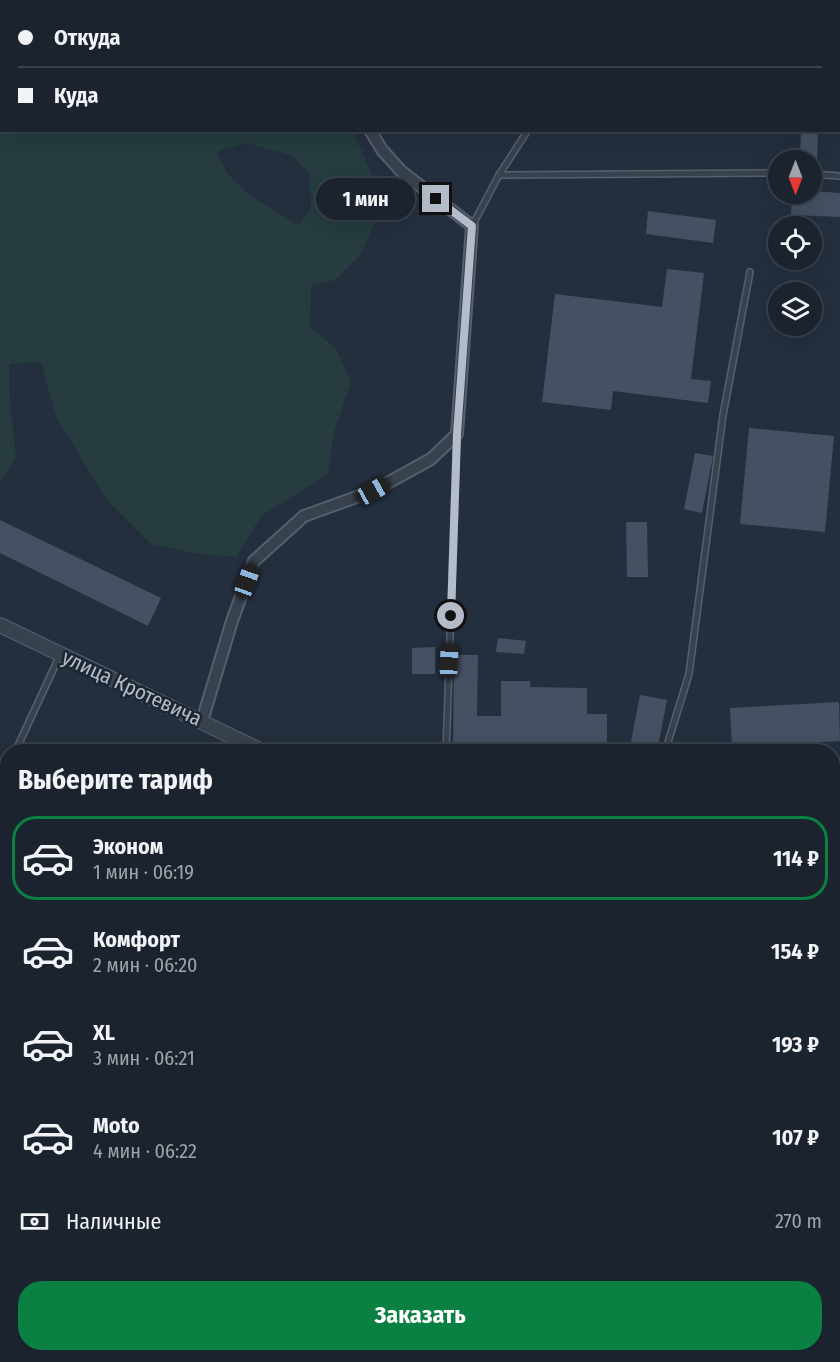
<!DOCTYPE html>
<html lang="ru">
<head>
<meta charset="utf-8">
<style>
	body { margin:0; font-family:"Fira Sans Condensed",sans-serif; background:#242b36; color:#f1f3f6; height:100vh; display:flex; flex-direction:column; font-size:22px; white-space:nowrap }
	* { box-sizing:border-box; margin:0 }
	p { font-size:20px; color:#a0a4aa }
	.icon { flex:none; width:33px; height:33px; fill:none; stroke:currentColor; stroke-width:2; stroke-linecap:round; stroke-linejoin:round }
	.map { position:relative; flex:1; overflow:hidden }
	.details { position:absolute; left:0px; top:744px; width:840px; height:618px; display:flex; flex-direction:column; background:#1b232e; border-radius:24px 24px 0 0; box-shadow:0 6px 24px #0002,0 0 0 2px #39404a }
	.details>* { flex:none }
	.hud { position:absolute; left:0px; top:0px; width:840px; height:132px; box-shadow:0 6px 24px #0002,0 0 0 2px #39404a; display:grid; align-content:center; height:132px; padding:0 18px; background:#1b232e }
	.needle { width:39px; rotate:180deg }
	.fabs { position:absolute; left:768px; top:150px; display:grid; gap:12px }
	.fabs a { display:grid; place-items:center; width:54px; height:54px; border-radius:50%; background:#1b232e; box-shadow:0 6px 24px #0002,0 0 0 2px #39404a; font-size:30px }
	.end { position:absolute; width:27px; height:27px; margin:-14px; border:8px solid #b4bcc9; background:#111; box-shadow:0 0 0 3px #111 }
	.from { border-radius:50% }
	.bubble { position:absolute; height:42px; border-radius:21px; background:#1b232e; box-shadow:0 6px 24px #0002,0 0 0 2px #39404a; font-size:20px; font-weight:700; line-height:42px; text-align:center }
	.car { position:absolute; width:18px; height:36px; margin:-18px -9px; border-radius:8px; box-shadow:0 0 4px 2px #0007; background:linear-gradient(#222 24%,#8ab4d8 0 40%,#222 0 76%,#8ab4d8 0 86%,#222 0) }
	.hud b { display:flex; align-items:center; gap:21px; height:57px; font-size:22px }
	.hud b+b { border-top:2px solid #39404a }
	.hud i { width:15px; height:15px; background:#f1f3f6 }
	ul { padding:0; list-style:none }
	li { display:flex; align-items:center; gap:18px; height:84px; margin:0 12px 9px; padding:0 6px; border:3px solid transparent; border-radius:24px }
	li div { flex:1 }
	li b { display:block; font-size:22px }
	li em { font-style:normal; font-weight:700 }
	li.selected { border-color:#0b8043 }
	li>.icon { width:54px; height:54px; stroke-width:1.5 }
	h2 { padding:0 18px; font-size:27px; line-height:72px }
	.pay { display:flex; align-items:center; gap:15px; height:66px; padding:0 18px; font-size:22px }
	.pay p { margin-inline-start:auto }
	.button { display:flex; gap:12px; margin-top:auto; padding:12px 18px }
	.button a { flex:1; height:69px; border-radius:24px; background:#0b8043; color:#fff; font-size:24px; font-weight:700; line-height:69px; text-align:center }
	.map>svg:first-child { display:block }
	.green { fill:#263c3f; fill-rule:evenodd }
	.building { fill:#455162 }
	.lines { fill:none; stroke-linecap:round; stroke-linejoin:round }
	.service-casing { stroke:#565f6c; stroke-width:8 }
	.minor-casing { stroke:#565f6c; stroke-width:14 }
	.tertiary-casing { stroke:#565f6c; stroke-width:16 }
	.service { stroke:#38414e; stroke-width:5 }
	.minor { stroke:#38414e; stroke-width:10 }
	.tertiary { stroke:#38414e; stroke-width:14 }
	.rail { stroke:#5a6575; stroke-width:3; stroke-dasharray:6 6; stroke-linecap:butt }
	.route { stroke:#b4bcc9; stroke-width:8 }
	.labels { text-anchor:middle; stroke-width:5; stroke-linejoin:round; paint-order:stroke }
	.street-label { font-size:21px; fill:#b4bcc9; stroke:#1d2633 }
</style>
</head>
<body>
<div class="map">
<svg width="840" height="1362" viewBox="0 0 840 1362">
	<rect width="100%" height="100%" fill="#242f3e"/>
	<path class="green" d="M0 0H327V1L2 2V130L353 131 376 184 375 223 360 255 335 280 311 286 310 327 336 349 351 381 334 432 328 474 261 516 237 556 204 555 151 544 106 499 56 416 41 362 9 364 10 406 16 456 0 483ZM246 143 291 155 309 172 311 210 298 225 252 197 227 173 217 152Z"/>
	<g class="building">
		<polygon points="801,130 818,130 817,160 800,160"/>
		<polygon points="812,191 840,193 840,217 791,215 792,194 812,194"/>
		<polygon points="648,211 716,220 713,243 646,234"/>
		<polygon points="667,269 704,273 691,379 711,381 708,403 613,391 611,410 542,402 555,294 662,307"/>
		<polygon points="749,428 834,436 825,532 740,524"/>
		<polygon points="695,453 713,456 702,513 684,509"/>
		<polygon points="0,520 161,598 148,626 0,553"/>
		<polygon points="626,522 647,522 648,577 627,577"/>
		<polygon points="498,638 526,641 524,654 496,652"/>
		<polygon points="435,647 435,674 412,674 412,648"/>
		<polygon points="454,655 478,655 477,716 501,716 501,681 530,681 530,687 587,688 587,714 607,714 607,752 453,752"/>
		<polygon points="640,695 667,700 657,752 629,752"/>
		<polygon points="839,702 840,741 732,747 730,708"/>
	</g>
	<g class="lines">
		<defs>
			<g id="service">
				<polyline points="618,2 619,0"/>
				<polyline points="812,174 840,176"/>
				<polyline points="499,175 778,173"/>
				<polyline points="472,226 499,175 528,130"/>
				<polyline points="15,752 60,655"/>
				<polyline points="446,752 457,436"/>
				<polyline points="665,752 689,674 723,415 750,272"/>
				<polyline points="0,783 8,767"/>
				<polyline points="437,1354 438,1362"/>
				<polyline points="25,1362 36,1354"/>
			</g>
			<g id="minor">
				<polyline points="378,2 378,0"/>
				<polyline points="202,721 232,621 254,561 304,516 373,491 431,459 457,434 472,226 401,171 382,150 370,130"/>
			</g>
			<g id="tertiary">
				<polyline points="0,625 264,752"/>
				<polyline points="832,1000 840,1000"/>
			</g>
		</defs>
		<use href="#service" class="service-casing"/>
		<use href="#minor" class="minor-casing"/>
		<use href="#tertiary" class="tertiary-casing"/>
		<use href="#service" class="service"/>
		<use href="#minor" class="minor"/>
		<use href="#tertiary" class="tertiary"/>
		<g class="rail">
			<polyline points="832,937 840,937"/>
			<polyline points="0,1344 8,1339"/>
		</g>
	</g>
	<g class="lines">
		<polyline class="route" points="436,199 472,226 457,434 451,616"/>
	</g>
	<g class="labels">
		<g class="street-label">
			<text transform="translate(132 688) rotate(25)" y="7">улица Кротевича</text>
		</g>
	</g>
</svg>
<div class="fabs">
<a><svg class="needle" viewBox="-14 -14 28 28"><path d="M0-13l5 13h-10z" fill="#e53935"/><path d="M0 13l5-13h-10z" fill="#a0a4aa"/></svg></a>
<a><svg class="icon" aria-label="locate" viewBox="0 0 24 24"><circle cx="12" cy="12" r="6"/><path d="M12 2v4M12 18v4M2 12h4M18 12h4"/></svg></a>
<a><svg class="icon" aria-label="layers" viewBox="0 0 24 24"><path d="M12 4l9 5-9 5-9-5zM3 14l9 5 9-5"/></svg></a>
</div>
<i class="end from" style="left:451px;top:616px"></i>
<i class="end" style="left:436px;top:199px"></i>
<div class="bubble" style="left:316px;top:178px;width:99px">1 мин</div>
<i class="car" style="left:373px;top:491px;rotate:61deg"></i>
<i class="car" style="left:247px;top:581px;rotate:20deg"></i>
<i class="car" style="left:449px;top:661px;rotate:2deg"></i>
<div class="hud">
<b><i class="from"></i>Откуда</b>
<b><i></i>Куда</b>
</div>
<section class="details">
<h2>Выберите тариф</h2>
<ul>
<li class="selected"><svg class="icon" aria-label="car" viewBox="0 0 24 24"><path d="M5 17H2v-5l4-1 3-4h7l3 4 3 1v5h-3M9 17h6M6 11h13"/><circle cx="7" cy="17" r="2"/><circle cx="17" cy="17" r="2"/></svg><div><b>Эконом</b><p>1 мин · 06:19</p></div><em>114 ₽</em></li>
<li><svg class="icon" aria-label="car" viewBox="0 0 24 24"><path d="M5 17H2v-5l4-1 3-4h7l3 4 3 1v5h-3M9 17h6M6 11h13"/><circle cx="7" cy="17" r="2"/><circle cx="17" cy="17" r="2"/></svg><div><b>Комфорт</b><p>2 мин · 06:20</p></div><em>154 ₽</em></li>
<li><svg class="icon" aria-label="car" viewBox="0 0 24 24"><path d="M5 17H2v-5l4-1 3-4h7l3 4 3 1v5h-3M9 17h6M6 11h13"/><circle cx="7" cy="17" r="2"/><circle cx="17" cy="17" r="2"/></svg><div><b>XL</b><p>3 мин · 06:21</p></div><em>193 ₽</em></li>
<li><svg class="icon" aria-label="car" viewBox="0 0 24 24"><path d="M5 17H2v-5l4-1 3-4h7l3 4 3 1v5h-3M9 17h6M6 11h13"/><circle cx="7" cy="17" r="2"/><circle cx="17" cy="17" r="2"/></svg><div><b>Moto</b><p>4 мин · 06:22</p></div><em>107 ₽</em></li>
</ul>
<div class="pay"><svg class="icon" aria-label="cash" viewBox="0 0 24 24"><path d="M3 7h18v10H3z"/><circle cx="12" cy="12" r="2"/></svg>Наличные<p>270 m</p></div>
<div class="button"><a>Заказать</a></div>
</section>
</div>
</body>
</html>
